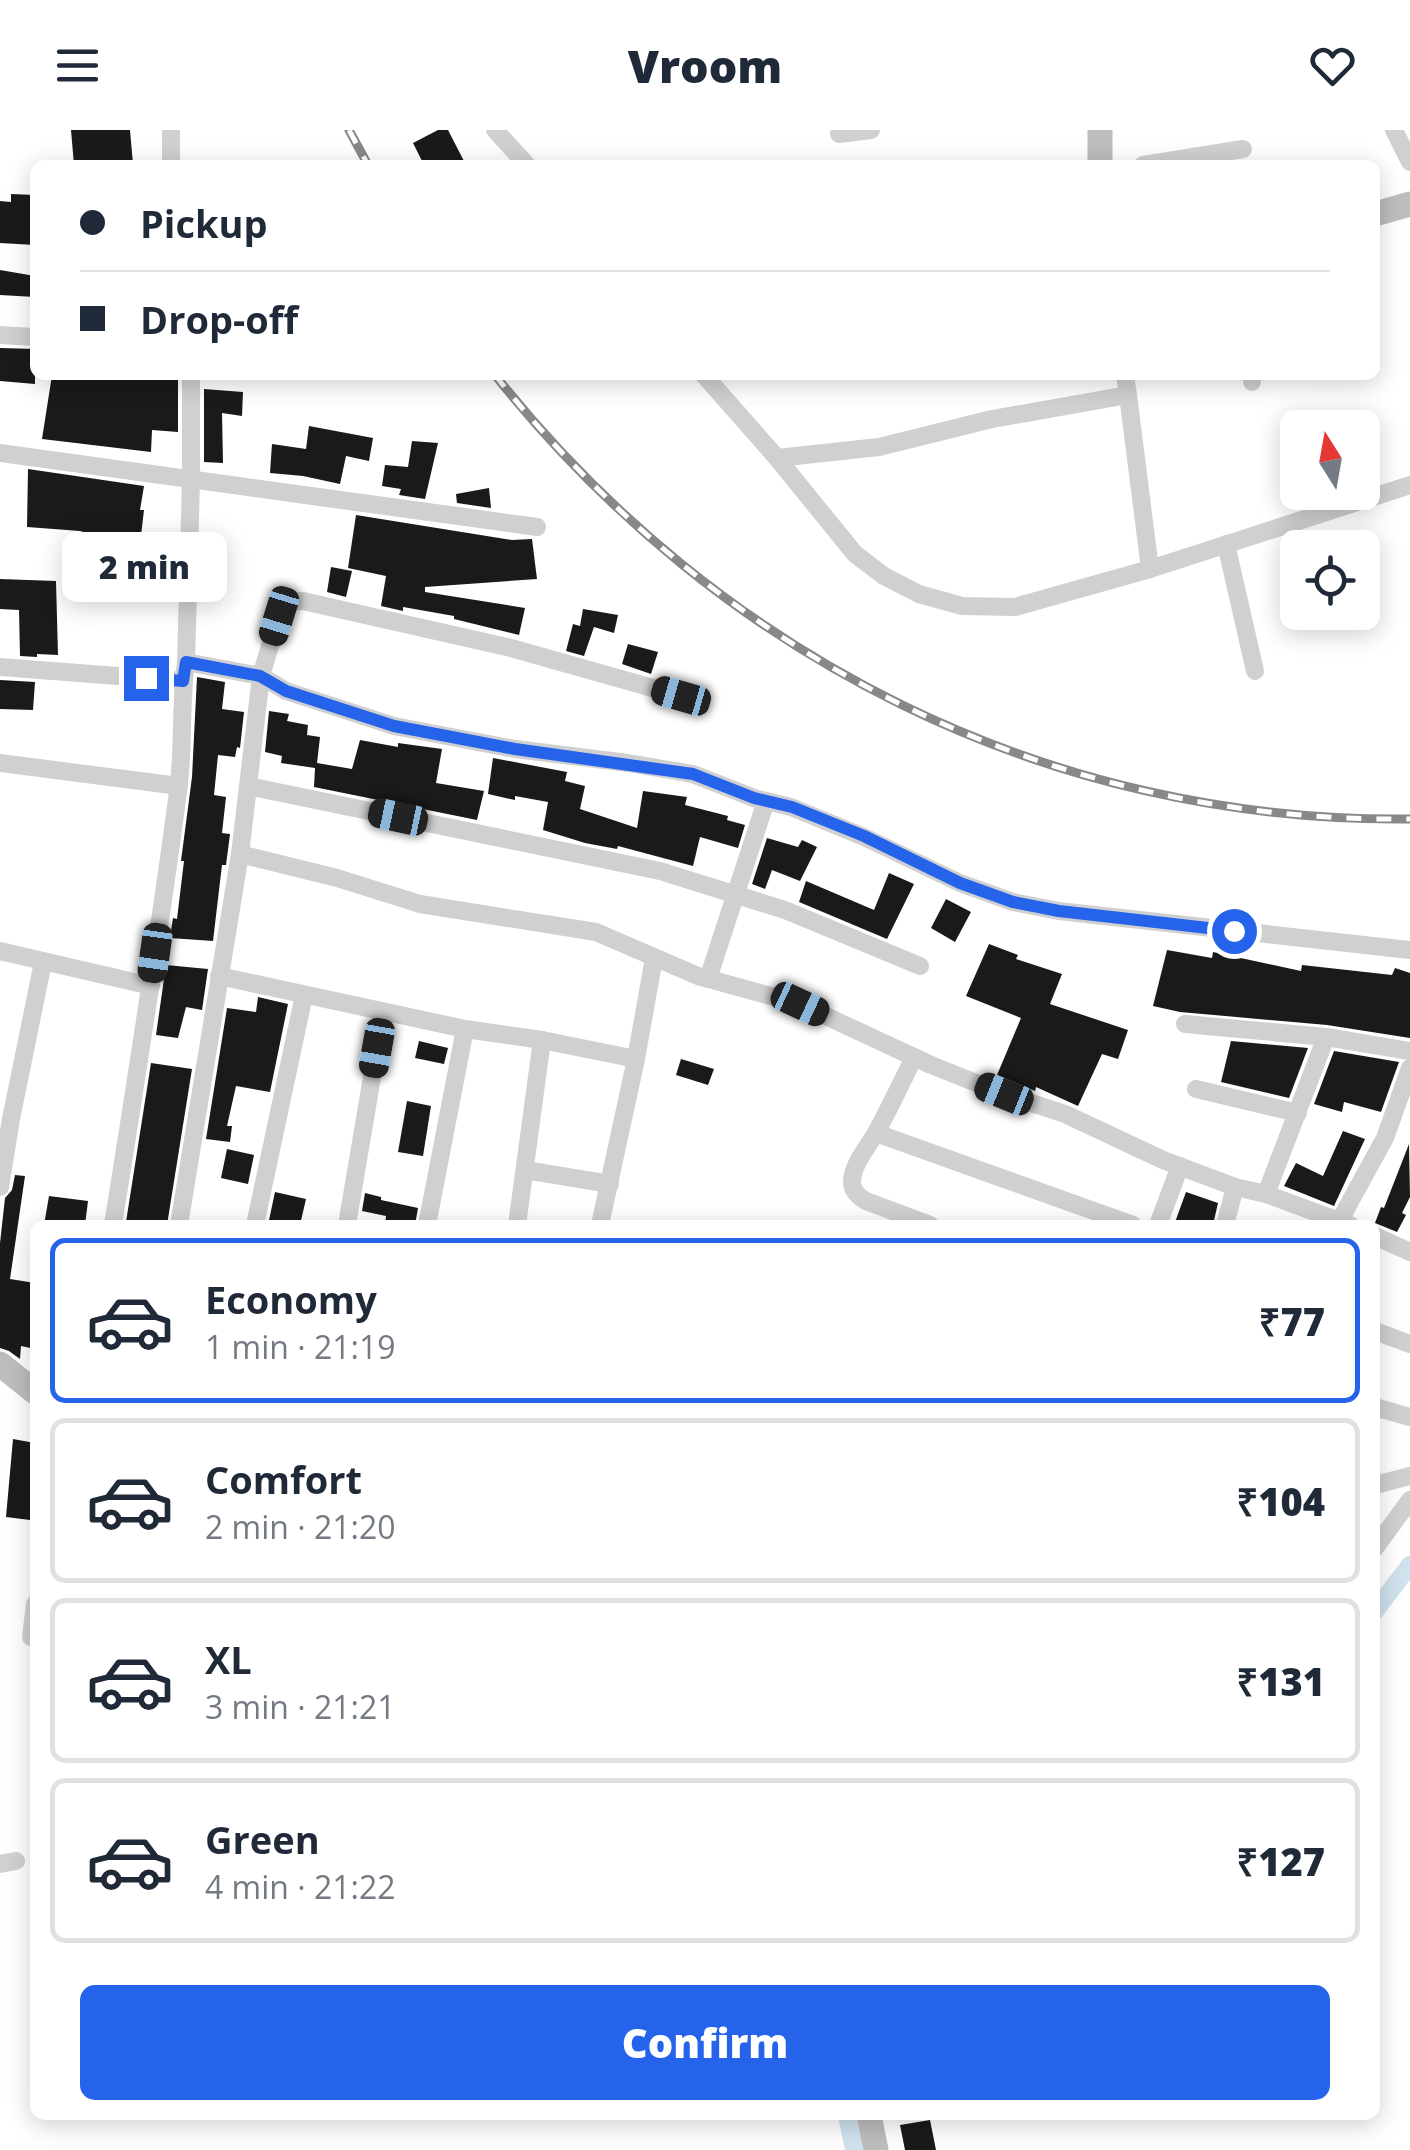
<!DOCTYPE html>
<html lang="en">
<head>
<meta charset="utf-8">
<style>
	body { margin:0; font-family:"Open Sans",sans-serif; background:#f6f6f7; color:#1f2937; height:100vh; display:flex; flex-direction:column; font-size:38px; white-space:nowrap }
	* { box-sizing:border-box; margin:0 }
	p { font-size:32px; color:#747a83 }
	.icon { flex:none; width:55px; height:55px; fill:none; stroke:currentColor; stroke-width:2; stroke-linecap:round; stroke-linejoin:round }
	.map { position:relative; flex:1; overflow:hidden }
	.drawer { position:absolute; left:30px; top:1090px; width:1350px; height:900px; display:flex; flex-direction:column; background:#fff; border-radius:15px; box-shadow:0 5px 25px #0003 }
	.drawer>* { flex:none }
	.guide { position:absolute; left:30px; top:30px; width:1350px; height:220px; border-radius:15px; box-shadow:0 5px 25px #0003; display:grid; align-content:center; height:220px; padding:0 50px; background:#fff }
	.needle { width:65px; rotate:349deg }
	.buttons { position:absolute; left:1280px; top:280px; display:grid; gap:20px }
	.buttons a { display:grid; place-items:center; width:100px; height:100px; border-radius:15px; background:#fff; box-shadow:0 5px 25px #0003; font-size:50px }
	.end { position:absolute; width:45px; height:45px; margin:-22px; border:12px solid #2563eb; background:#fff; box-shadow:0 0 0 5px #fff }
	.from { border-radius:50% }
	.bubble { position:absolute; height:70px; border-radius:15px; background:#fff; box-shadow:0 5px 25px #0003; font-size:32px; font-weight:800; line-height:70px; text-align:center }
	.car { position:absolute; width:30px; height:60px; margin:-30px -15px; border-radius:12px; box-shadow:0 0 8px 2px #0007; background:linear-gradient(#222 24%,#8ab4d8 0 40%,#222 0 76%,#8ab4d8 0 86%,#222 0) }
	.guide b { display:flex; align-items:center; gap:35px; height:95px; font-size:38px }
	.guide b+b { border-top:2px solid #e0e1e3 }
	.guide i { width:25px; height:25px; background:#1f2937 }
	ul { padding:18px 0 0; list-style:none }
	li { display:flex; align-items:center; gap:30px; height:165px; margin:0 20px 15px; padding:0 30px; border:5px solid #e0e1e3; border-radius:15px }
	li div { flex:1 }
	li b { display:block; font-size:38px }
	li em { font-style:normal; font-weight:800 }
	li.current { border-color:#2563eb }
	li>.icon { width:90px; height:90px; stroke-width:1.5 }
	.cta { display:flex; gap:20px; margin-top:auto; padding:20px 50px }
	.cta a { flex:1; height:115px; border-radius:15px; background:#2563eb; color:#fff; font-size:40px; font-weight:800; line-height:115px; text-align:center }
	header { display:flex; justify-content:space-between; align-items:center; height:130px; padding:0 50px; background:#fff; font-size:45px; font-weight:800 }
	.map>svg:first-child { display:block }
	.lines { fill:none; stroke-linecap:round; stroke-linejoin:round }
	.canal { stroke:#cfe2ee; stroke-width:18 }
	.building { fill:#1a1a1a }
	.street { stroke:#d0d0d0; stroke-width:18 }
	.secondary { stroke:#bdbdbd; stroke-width:25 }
	.rail-casing { stroke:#888; stroke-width:9 }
	.rail { stroke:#fff; stroke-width:5; stroke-dasharray:15; stroke-linecap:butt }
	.route { stroke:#2563eb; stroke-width:12 }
</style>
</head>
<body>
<header><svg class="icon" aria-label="menu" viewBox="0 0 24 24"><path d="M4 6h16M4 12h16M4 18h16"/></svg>Vroom<svg class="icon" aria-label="heart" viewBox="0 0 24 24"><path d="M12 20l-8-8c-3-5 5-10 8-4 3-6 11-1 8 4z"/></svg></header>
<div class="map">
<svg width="1410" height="2020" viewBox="0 0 1410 2020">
	<rect width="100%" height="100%" fill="#fff"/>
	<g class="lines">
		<g class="canal">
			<polyline points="1375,1481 1410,1435"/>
			<polyline points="847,1985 854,2020"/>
		</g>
	</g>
	<g class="building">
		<polygon points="71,0 130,0 133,34 74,35"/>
		<polygon points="438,0 448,0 466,35 424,35 413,13"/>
		<polygon points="11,64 35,65 35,115 0,113 0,71 11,72"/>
		<polygon points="0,140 35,146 35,167 0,165"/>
		<polygon points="0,218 35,219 35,254 0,251"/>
		<polygon points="52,245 178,245 178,302 152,300 151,322 42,309"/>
		<polygon points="204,259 243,262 242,286 222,283 223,333 204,332"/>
		<polygon points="309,296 373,308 369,331 346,326 340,354 303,346 270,343 272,314 306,319"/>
		<polygon points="412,311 438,313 425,369 399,365 401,359 382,356 385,335 408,337"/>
		<polygon points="28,339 144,356 140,380 144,380 140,414 91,407 91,404 80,401 27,397"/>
		<polygon points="489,358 491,378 457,373 456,364"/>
		<polygon points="356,385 512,410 532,409 537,449 425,457 425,462 525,478 519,505 454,489 454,486 403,477 403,481 381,476 386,446 348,438"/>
		<polygon points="331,437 352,441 346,467 327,462"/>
		<polygon points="0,449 56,451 58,525 37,524 37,527 20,526 19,480 0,479"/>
		<polygon points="583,479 618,485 614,503 594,497 584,526 566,521 573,494 580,496"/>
		<polygon points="628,514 658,522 651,544 622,534"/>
		<polygon points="197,547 225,552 222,579 244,582 240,618 237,617 235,627 218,625 214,665 226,667 222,703 230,704 226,735 222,735 213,811 170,808 173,788 177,789 184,731 181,731 192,647"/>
		<polygon points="0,550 35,552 33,580 0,579"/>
		<polygon points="269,581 289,584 287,591 308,595 307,605 320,607 317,633 352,639 360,610 398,617 398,613 442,619 436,653 484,661 477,690 314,657 315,638 281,633 282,626 265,622"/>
		<polygon points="493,628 567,642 565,651 585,656 580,679 637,698 643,661 687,667 685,675 728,686 727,690 745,695 738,718 700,707 693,736 618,716 617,719 585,713 543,700 548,672 515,666 515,670 488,664"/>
		<polygon points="767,708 798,717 802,710 817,717 800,751 772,740 765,759 752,754"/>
		<polygon points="889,743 914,754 887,809 799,772 806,751 874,780"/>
		<polygon points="946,769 971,782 955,812 931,798"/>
		<polygon points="989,814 1018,825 1016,829 1062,844 1050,874 1128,900 1118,929 1102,924 1078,976 1036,957 1035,961 997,945 1021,888 966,866"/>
		<polygon points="1167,820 1212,828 1213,822 1301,841 1302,835 1392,845 1395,838 1410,843 1410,908 1327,895 1180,882 1153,876"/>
		<polygon points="166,835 208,839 202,880 186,877 178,908 156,905"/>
		<polygon points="258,867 288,874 270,962 236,956 227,996 232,996 230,1012 206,1009 227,878 256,882"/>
		<polygon points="419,911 448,918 444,934 415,928"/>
		<polygon points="1231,911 1308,918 1289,968 1221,952"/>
		<polygon points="1334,921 1399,932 1381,982 1344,972 1342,982 1314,974"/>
		<polygon points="681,929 714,939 708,955 676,945"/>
		<polygon points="151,933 192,939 167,1095 126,1092"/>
		<polygon points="407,971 431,976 423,1026 398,1022"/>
		<polygon points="1343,1001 1365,1009 1334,1076 1284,1056 1296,1033 1323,1046"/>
		<polygon points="1409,1014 1410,1067 1402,1083 1406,1085 1397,1102 1375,1093 1381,1077 1384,1078"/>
		<polygon points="227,1019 254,1025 248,1054 221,1048"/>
		<polygon points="15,1045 25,1046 10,1149 35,1153 35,1219 21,1216 20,1229 9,1221 0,1218 0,1113 5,1068 12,1060"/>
		<polygon points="275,1062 306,1069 300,1095 268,1095"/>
		<polygon points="1186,1062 1218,1073 1213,1095 1174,1095"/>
		<polygon points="365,1063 381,1067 381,1070 418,1078 415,1095 385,1095 386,1086 362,1081"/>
		<polygon points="49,1066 88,1071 85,1095 44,1095"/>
		<polygon points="13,1309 35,1313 35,1345 30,1390 6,1387"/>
		<polygon points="930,1990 936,2020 905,2020 900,1995"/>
	</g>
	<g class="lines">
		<g class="street">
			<polyline points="171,0 171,35"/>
			<polyline points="495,0 527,35"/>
			<polyline points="1394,0 1410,32"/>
			<polyline points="839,4 871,0"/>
			<polyline points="1143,35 1243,19"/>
			<polyline points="0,205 35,207"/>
			<polyline points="191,245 191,350 186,532 261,546 286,561 394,596 515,619 628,633 693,644 754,668 791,677 864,707 960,753 1013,772 1059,781 1410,820"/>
			<polyline points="704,245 777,328 879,317 992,289 1128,265 1125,245"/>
			<polyline points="1252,245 1252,252"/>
			<polyline points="1128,265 1150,439"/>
			<polyline points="0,323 537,397"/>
			<polyline points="777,328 855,424 884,446 919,464 962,476 1015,477 1150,439 1410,355"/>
			<polyline points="1226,414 1255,541"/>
			<polyline points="0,537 183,551"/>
			<path d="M681 566 511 518 303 471C291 471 284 475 279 486L261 546 240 724 337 748 420 774 596 802 698 846 800 874 931 935 1004 964 1065 984 1163 1030 1235 1057 1266 1064 1350 1095"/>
			<polyline points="0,633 179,656"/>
			<polyline points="248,656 660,741 785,780 920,836"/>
			<polyline points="0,821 151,856"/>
			<polyline points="219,846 465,899 542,910 636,929"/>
			<polyline points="708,849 766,671"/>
			<polyline points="1185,894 1326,907 1410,921"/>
			<path d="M914 927C902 952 890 977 877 1001 869 1016 852 1034 852 1052 852 1061 858 1066 866 1071L930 1095"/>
			<polyline points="1196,959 1298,983"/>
			<polyline points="876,1003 1133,1095"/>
			<polyline points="525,1040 610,1054"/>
			<polyline points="0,1057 11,989 43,832"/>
			<polyline points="1266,1064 1326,907"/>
			<polyline points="1340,1090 1385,1008 1410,938"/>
			<path d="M113 1095C136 951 159 807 178 662 184 619 180 575 186 532"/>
			<polyline points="179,1095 240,724"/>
			<polyline points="255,1095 304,865"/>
			<polyline points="347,1095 383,882"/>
			<polyline points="427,1095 465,899"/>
			<polyline points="517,1095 542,910"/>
			<polyline points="600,1095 636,929 654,828"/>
			<polyline points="1158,1095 1180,1036"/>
			<polyline points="1225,1095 1235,1057"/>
			<polyline points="1375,1106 1410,1122"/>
			<polyline points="1375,1201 1410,1214"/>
			<polyline points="1375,1277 1410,1287"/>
			<polyline points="1375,1355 1410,1346"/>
			<polyline points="1375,1418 1410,1370"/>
			<polyline points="31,1507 35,1474"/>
			<polyline points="0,1734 16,1731"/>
		</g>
		<g class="secondary">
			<polyline points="1100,0 1100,35"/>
			<polyline points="1375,84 1410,74"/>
			<polyline points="0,1234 35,1262"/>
			<polyline points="869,1985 876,2020"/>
		</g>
		<defs>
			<g id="rail">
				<polyline points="349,0 368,35"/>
				<path d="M495 245C719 527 1048 693 1410 689"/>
			</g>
		</defs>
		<use href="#rail" class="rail-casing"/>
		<use href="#rail" class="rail"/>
	</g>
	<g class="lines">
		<polyline class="route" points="146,548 183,551 186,532 260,546 286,561 394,596 515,619 693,644 754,668 792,677 864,706 960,753 1013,772 1059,781 1234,801"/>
	</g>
</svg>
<div class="buttons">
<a><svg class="needle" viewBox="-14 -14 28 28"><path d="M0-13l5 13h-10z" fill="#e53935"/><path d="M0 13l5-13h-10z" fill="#747a83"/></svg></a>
<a><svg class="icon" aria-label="locate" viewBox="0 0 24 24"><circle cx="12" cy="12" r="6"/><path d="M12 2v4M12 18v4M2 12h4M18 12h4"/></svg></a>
</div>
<i class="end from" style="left:1234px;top:801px"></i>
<i class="end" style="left:146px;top:548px"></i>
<div class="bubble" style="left:62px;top:402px;width:165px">2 min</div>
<i class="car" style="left:279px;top:486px;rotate:197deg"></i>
<i class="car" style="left:681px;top:566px;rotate:286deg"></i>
<i class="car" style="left:398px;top:687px;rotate:282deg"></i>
<i class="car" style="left:155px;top:823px;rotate:188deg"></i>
<i class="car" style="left:800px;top:874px;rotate:115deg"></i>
<i class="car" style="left:377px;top:918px;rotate:190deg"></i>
<i class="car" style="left:1004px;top:964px;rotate:292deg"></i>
<div class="guide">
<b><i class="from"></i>Pickup</b>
<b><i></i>Drop-off</b>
</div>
<section class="drawer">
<ul>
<li class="current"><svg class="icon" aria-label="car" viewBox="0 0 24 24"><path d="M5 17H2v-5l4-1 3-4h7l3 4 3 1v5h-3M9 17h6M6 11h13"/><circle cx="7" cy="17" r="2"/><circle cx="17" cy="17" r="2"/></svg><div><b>Economy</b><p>1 min · 21:19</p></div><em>₹77</em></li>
<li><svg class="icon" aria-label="car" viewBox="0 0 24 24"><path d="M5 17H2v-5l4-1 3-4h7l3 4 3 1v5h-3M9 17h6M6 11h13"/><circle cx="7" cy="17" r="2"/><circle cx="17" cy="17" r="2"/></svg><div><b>Comfort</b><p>2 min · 21:20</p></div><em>₹104</em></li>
<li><svg class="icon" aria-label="car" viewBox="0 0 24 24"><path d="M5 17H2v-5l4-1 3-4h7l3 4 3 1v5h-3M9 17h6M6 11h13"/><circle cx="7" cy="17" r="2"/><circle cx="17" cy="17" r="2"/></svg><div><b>XL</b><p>3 min · 21:21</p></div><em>₹131</em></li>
<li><svg class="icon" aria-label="car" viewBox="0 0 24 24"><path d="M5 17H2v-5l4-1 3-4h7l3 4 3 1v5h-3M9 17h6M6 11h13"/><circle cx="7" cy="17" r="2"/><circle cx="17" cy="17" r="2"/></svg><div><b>Green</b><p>4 min · 21:22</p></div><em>₹127</em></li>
</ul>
<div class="cta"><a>Confirm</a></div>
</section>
</div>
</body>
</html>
